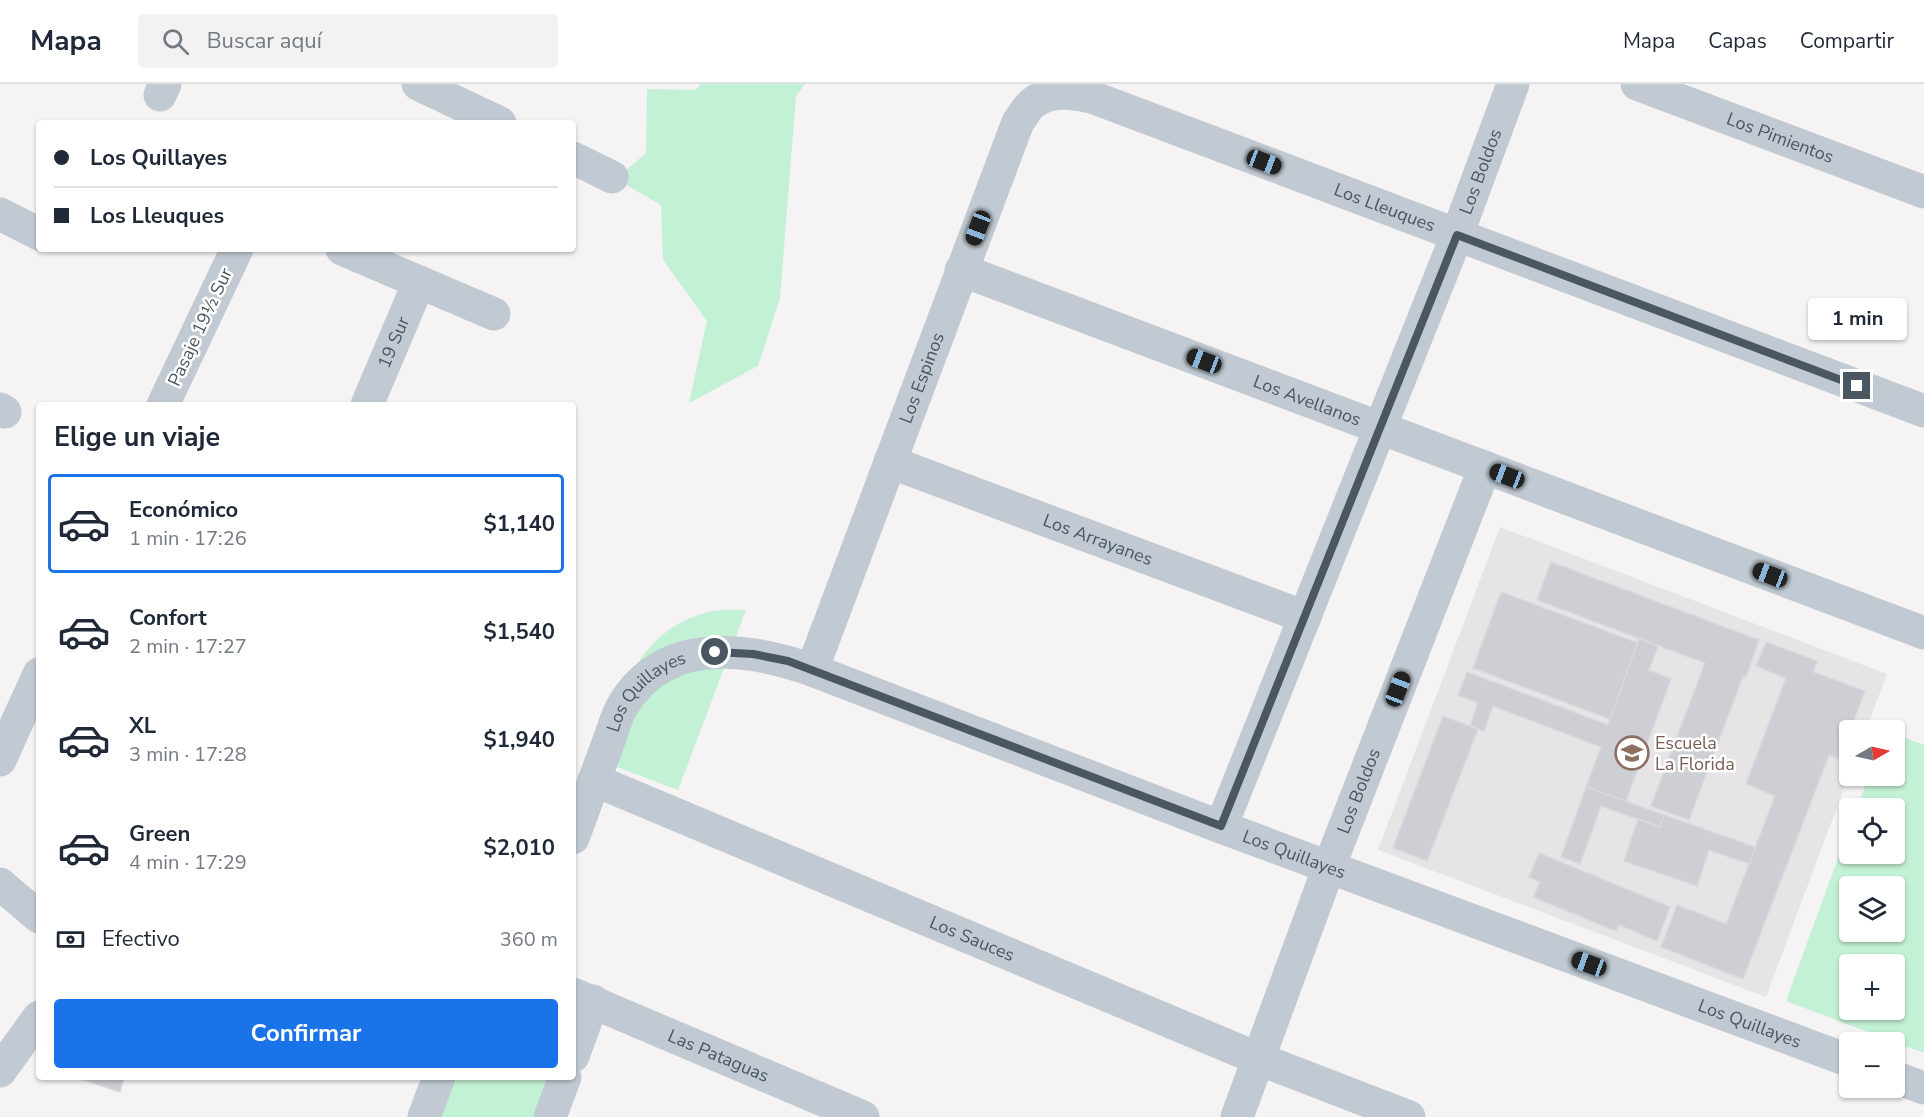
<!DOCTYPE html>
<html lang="es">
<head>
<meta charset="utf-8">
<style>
	body { margin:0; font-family:"Nunito Sans",sans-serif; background:#f2f2f3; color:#1f2937; height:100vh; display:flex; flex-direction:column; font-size:22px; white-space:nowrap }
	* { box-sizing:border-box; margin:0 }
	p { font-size:20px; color:#747a83 }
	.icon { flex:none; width:33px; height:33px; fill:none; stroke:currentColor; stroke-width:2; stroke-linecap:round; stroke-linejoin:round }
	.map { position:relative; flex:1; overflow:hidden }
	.sheet { position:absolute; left:36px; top:318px; width:540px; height:678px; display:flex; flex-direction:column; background:#fff; border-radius:6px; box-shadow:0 2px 4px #0004 }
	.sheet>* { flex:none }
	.guide { position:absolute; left:36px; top:36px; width:540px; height:132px; border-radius:6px; box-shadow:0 2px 4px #0004; display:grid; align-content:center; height:132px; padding:0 18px; background:#fff }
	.needle { width:39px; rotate:81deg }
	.tools { position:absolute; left:1839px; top:636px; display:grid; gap:12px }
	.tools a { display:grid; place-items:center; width:66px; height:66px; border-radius:6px; background:#fff; box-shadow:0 2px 4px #0004; font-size:30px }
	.end { position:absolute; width:27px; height:27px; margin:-14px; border:8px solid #4a5661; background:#fff; box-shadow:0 0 0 3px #fff }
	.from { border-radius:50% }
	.bubble { position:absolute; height:42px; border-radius:6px; background:#fff; box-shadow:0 2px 4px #0004; font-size:20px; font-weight:700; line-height:42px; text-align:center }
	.car { position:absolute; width:18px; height:36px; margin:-18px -9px; border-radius:8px; box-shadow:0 0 4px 2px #0007; background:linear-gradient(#222 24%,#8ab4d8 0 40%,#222 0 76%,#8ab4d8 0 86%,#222 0) }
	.guide b { display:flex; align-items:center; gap:21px; height:57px; font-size:22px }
	.guide b+b { border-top:2px solid #e0e1e3 }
	.guide i { width:15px; height:15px; background:#1f2937 }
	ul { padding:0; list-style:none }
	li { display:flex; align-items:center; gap:18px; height:99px; margin:0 12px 9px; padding:0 6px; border:3px solid transparent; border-radius:6px }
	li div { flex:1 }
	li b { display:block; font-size:22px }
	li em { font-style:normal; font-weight:700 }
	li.selected { border-color:#1a73e8 }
	li>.icon { width:54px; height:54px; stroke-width:1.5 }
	h2 { padding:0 18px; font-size:27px; line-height:72px }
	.pay { display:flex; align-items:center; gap:15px; height:66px; padding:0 18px; font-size:22px }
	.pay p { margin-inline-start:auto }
	.primary-button { display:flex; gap:12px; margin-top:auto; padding:12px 18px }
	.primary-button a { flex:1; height:69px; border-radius:6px; background:#1a73e8; color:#fff; font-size:24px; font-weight:700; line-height:69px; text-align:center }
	header { display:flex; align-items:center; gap:36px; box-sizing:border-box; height:84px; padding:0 30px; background:#fff; border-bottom:2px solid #e0e1e3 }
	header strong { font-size:28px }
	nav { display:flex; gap:33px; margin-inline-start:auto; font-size:21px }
	.search { width:420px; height:54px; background:#f2f2f3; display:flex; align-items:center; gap:15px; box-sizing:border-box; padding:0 21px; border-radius:6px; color:#747a83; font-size:22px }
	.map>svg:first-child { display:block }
	.education { fill:#e6e4e5 }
	.green { fill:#c3f1d5; fill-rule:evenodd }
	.building { fill:#cdcfd5; stroke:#d7d9de; stroke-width:1.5 }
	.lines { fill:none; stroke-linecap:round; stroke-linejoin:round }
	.minor { stroke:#c1cad2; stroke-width:33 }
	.route { stroke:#4a5661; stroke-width:8 }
	.labels { text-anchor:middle; stroke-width:5; stroke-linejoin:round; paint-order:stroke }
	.street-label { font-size:18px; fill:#4a5661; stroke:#fff }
	.education-label { font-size:18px; fill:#785e54; stroke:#fff; text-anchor:start }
</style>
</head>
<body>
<header>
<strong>Mapa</strong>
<div class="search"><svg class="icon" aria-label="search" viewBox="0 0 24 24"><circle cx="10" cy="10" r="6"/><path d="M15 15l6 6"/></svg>Buscar aquí</div>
<nav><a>Mapa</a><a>Capas</a><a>Compartir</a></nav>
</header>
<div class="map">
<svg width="1924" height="1033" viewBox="0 0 1924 1033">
	<rect width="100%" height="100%" fill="#f5f3f3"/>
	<polygon class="education" points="1500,443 1887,590 1866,646 1850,646 1849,691 1766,913 1378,766"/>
	<g class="green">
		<polygon points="701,0 805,0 796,12 780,214 758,282 689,319 707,237 663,176 661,121 616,95 646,69 647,5 695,6"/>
		<path d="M746 526 678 706 595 675C621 614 635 546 709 528 720 525 734 526 746 526Z"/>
		<path d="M1895 650 1924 661V969L1786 917 1849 744 1850 770H1894V724H1857L1869 692H1894ZM1850 802H1894V848H1850ZM1850 880H1894V926H1850Z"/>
		<polygon points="454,993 553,993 536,1033 439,1033"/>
	</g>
	<g class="building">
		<polygon points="1551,478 1759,556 1746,593 1743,592 1689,736 1651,722 1705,579 1537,516"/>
		<polygon points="1501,508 1638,559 1610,635 1473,584"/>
		<polygon points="1639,555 1658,562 1649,586 1671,595 1626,717 1586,703 1601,663 1493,622 1484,647 1470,642 1478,619 1458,611 1467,588 1608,641"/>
		<polygon points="1766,558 1817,577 1813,588 1865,607 1839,675 1829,671 1743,895 1661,863 1677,821 1726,840 1775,712 1746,700 1786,594 1756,582"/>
		<polygon points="1443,632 1478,645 1427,777 1393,764"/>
		<polygon points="1586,703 1664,731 1660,743 1601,722 1580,780 1561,773"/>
		<polygon points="1664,731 1755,763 1750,780 1709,766 1697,802 1624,777 1638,735 1660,743"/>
		<polygon points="1539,769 1670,823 1657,857 1619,841 1616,847 1533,813 1540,798 1529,793"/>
		<polygon points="82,993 124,993 120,1008 81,995"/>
	</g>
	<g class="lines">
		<g class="minor">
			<polyline points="418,0 500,39"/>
			<path id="s1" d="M1637 0 1924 108"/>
			<polyline points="160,11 165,0"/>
			<polyline points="573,74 612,93"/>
			<polyline points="0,130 39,150"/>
			<polyline points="342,165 494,230"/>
			<path id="s2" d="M961 186 1924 549"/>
			<polyline points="163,321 237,165"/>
			<path id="s3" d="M367 321 419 198"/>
			<polyline points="0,325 5,328"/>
			<path id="s4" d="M890 378 1305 533"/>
			<path id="s5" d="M812 586 1018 38C1023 32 1027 23 1033 19 1050 5 1073 9 1092 13L1924 327"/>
			<polyline points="0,676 39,590"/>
			<path id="s6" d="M594 696 1259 975 1409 1033"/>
			<path id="s7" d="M1221 743 1457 151 1513 0"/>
			<path id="s8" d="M573 754C585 722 596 691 608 659 613 647 616 632 623 621 665 552 747 563 812 586L1221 743 1850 977"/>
			<polyline points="0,800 39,833"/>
			<path id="s9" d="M573 910 863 1033"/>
			<polyline points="573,972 593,917"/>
			<polyline points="0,987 39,933"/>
			<polyline points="1894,993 1924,1004"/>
			<polyline points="424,1033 439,993"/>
			<polyline points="550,1033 565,993"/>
			<path id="s10" d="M1237 1033 1329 783 1485 383"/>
		</g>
	</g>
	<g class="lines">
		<polyline class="route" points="715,568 753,570 788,577 1221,742 1457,151 1857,302"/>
	</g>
	<defs>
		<symbol id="school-ring" viewBox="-11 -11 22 22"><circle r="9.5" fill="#fff" stroke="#8d6e63" stroke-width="1.5"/><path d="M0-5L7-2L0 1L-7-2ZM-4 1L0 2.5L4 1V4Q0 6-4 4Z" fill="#8d6e63"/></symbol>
	</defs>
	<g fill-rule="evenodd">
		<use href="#school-ring" x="1613" y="650" width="38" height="38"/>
	</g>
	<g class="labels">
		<g class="street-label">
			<text dy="6" stroke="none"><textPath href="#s1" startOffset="153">Los Pimientos</textPath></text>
			<text dy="6" stroke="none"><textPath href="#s7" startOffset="705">Los Boldos</textPath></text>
			<text dy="6" stroke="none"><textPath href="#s5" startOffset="984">Los Lleuques</textPath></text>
			<text transform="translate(200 243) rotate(-65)" y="6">Pasaje 19½ Sur</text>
			<text dy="6" stroke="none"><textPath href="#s3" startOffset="68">19 Sur</textPath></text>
			<text dy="6" stroke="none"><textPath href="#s5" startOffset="312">Los Espinos</textPath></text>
			<text dy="6" stroke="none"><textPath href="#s2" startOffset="370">Los Avellanos</textPath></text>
			<text dy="6" stroke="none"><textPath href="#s4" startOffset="222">Los Arrayanes</textPath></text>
			<text dy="6" stroke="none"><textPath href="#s8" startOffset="168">Los Quillayes</textPath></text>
			<text dy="6" stroke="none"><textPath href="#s10" startOffset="348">Los Boldos</textPath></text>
			<text dy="6" stroke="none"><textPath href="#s8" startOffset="868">Los Quillayes</textPath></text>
			<text dy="6" stroke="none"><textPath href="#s6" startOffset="410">Los Sauces</textPath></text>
			<text dy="6" stroke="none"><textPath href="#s8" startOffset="1354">Los Quillayes</textPath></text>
			<text dy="6" stroke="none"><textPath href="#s9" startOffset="158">Las Pataguas</textPath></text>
		</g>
		<g class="education-label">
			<text x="1655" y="665">Escuela<tspan x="1655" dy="21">La Florida</tspan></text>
		</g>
	</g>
</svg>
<div class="tools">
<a><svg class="needle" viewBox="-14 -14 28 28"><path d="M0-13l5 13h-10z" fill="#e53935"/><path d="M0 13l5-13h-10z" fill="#747a83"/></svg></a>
<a><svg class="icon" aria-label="locate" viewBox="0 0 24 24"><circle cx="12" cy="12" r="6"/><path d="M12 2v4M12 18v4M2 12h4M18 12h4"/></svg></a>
<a><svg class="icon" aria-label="layers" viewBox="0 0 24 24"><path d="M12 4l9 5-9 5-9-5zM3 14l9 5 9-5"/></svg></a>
<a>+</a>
<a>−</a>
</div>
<i class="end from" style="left:715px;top:568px"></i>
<i class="end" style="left:1857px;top:302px"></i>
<div class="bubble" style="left:1808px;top:214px;width:99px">1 min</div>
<i class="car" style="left:1264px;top:78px;rotate:111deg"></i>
<i class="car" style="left:978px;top:144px;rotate:201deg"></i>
<i class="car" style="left:1204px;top:277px;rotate:291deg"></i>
<i class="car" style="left:1507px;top:392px;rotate:291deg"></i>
<i class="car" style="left:1770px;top:491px;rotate:291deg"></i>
<i class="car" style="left:1398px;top:605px;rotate:21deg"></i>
<i class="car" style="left:1589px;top:880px;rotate:290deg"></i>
<div class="guide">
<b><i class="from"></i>Los Quillayes</b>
<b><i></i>Los Lleuques</b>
</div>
<section class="sheet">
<h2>Elige un viaje</h2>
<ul>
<li class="selected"><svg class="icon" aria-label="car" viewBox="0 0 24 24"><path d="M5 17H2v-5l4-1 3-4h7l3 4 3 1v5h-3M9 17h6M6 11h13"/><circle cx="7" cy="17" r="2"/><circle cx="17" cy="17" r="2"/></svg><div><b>Económico</b><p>1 min · 17:26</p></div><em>$1,140</em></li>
<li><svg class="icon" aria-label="car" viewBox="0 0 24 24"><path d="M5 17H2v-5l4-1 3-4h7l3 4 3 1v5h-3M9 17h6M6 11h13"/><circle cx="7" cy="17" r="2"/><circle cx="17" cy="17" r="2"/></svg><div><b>Confort</b><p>2 min · 17:27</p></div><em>$1,540</em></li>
<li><svg class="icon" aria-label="car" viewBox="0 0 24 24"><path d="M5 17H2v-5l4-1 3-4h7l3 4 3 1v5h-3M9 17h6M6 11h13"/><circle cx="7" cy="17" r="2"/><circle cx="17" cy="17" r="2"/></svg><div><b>XL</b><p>3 min · 17:28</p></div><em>$1,940</em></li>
<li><svg class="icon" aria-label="car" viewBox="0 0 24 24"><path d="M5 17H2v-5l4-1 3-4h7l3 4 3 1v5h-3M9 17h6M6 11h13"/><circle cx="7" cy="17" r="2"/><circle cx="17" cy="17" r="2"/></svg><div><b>Green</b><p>4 min · 17:29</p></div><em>$2,010</em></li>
</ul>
<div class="pay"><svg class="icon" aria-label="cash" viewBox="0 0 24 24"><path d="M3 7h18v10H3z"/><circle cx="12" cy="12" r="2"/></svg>Efectivo<p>360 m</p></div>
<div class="primary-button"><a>Confirmar</a></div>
</section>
</div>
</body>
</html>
